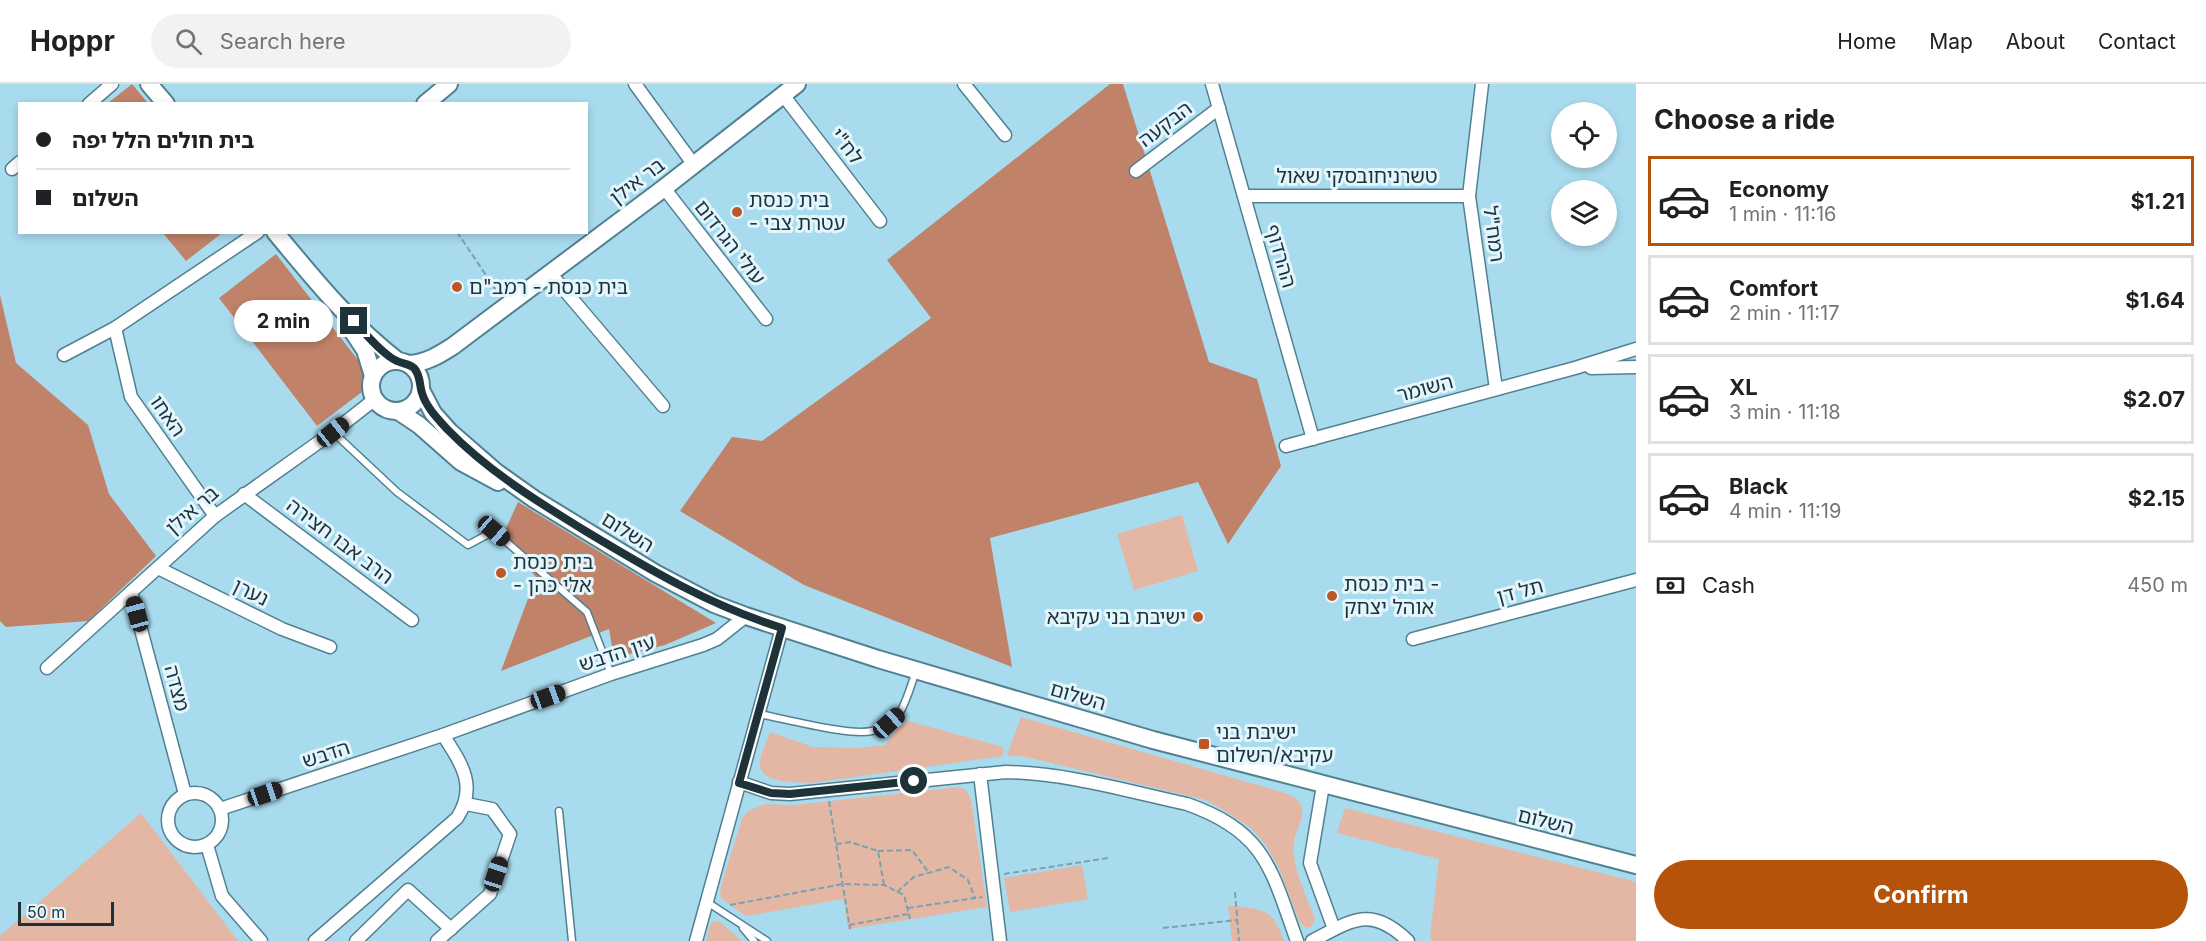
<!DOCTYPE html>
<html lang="en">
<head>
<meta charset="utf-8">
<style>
	body { margin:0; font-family:Inter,"Noto Sans Hebrew",sans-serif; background:#f2f2f2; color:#202124; height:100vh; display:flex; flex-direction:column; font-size:22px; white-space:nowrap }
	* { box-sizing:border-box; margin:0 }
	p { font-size:20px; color:#757577 }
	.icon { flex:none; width:33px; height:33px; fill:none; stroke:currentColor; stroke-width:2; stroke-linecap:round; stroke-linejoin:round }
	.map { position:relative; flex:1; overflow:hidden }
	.sheet { display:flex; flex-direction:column; background:#fff; width:570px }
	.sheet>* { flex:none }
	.banner { position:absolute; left:18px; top:18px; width:570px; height:132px; border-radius:0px; box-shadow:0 3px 9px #0003; display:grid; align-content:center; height:132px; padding:0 18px; background:#fff }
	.buttons { position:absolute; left:1551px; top:18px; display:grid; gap:12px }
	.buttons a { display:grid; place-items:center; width:66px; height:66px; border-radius:50%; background:#fff; box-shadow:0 3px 9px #0003; font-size:30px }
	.scale { position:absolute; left:18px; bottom:15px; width:96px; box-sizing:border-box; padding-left:6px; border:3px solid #1e3239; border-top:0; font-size:16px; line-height:21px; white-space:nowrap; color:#1e3239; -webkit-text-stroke:4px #e3f6fe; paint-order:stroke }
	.end { position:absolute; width:27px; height:27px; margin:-14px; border:8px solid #1e3239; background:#fff; box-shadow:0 0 0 3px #fff }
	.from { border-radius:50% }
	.bubble { position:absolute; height:42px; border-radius:21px; background:#fff; box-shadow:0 3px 9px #0003; font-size:20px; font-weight:700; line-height:42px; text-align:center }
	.car { position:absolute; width:18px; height:36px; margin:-18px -9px; border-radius:8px; box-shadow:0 0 4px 2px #0007; background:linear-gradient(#222 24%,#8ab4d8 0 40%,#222 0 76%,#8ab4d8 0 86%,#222 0) }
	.banner b { display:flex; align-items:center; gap:21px; height:57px; font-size:22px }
	.banner b+b { border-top:2px solid #e0e0e0 }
	.banner i { width:15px; height:15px; background:#202124 }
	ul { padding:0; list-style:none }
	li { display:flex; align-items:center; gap:18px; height:90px; margin:0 12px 9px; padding:0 6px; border:3px solid #e0e0e0; border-radius:0px }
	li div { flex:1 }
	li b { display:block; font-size:22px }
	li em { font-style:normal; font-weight:700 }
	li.current { border-color:#b45309 }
	li>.icon { width:54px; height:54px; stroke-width:1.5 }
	h2 { padding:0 18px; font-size:27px; line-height:72px }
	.pay { display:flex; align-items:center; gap:15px; height:66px; padding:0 18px; font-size:22px }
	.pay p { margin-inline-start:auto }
	.button { display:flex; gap:12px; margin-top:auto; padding:12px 18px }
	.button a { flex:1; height:69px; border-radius:36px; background:#b45309; color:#fff; font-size:24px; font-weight:700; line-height:69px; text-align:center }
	header { display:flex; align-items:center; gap:36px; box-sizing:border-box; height:84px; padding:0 30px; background:#fff; border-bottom:2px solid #e0e0e0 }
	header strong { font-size:28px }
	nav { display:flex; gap:33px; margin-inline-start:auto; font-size:21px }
	.search { width:420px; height:54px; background:#f2f2f2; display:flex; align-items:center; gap:15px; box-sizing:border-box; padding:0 21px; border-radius:33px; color:#757577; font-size:22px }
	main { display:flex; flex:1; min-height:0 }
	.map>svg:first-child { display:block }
	.green { fill:#e3b7a4 }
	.forest { fill:#c08369 }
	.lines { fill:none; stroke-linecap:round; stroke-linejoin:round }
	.lane-casing { stroke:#518091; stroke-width:9 }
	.street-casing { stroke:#518091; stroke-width:15 }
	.secondary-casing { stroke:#518091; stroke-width:20 }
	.path { stroke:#7aa1b0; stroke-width:2; stroke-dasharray:6 3; stroke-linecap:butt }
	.lane { stroke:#fff; stroke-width:6 }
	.street { stroke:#fff; stroke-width:12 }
	.secondary { stroke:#fff; stroke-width:16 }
	.route { stroke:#1e3239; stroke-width:8 }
	.poi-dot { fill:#bc5726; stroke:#e3f6fe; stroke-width:2 }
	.labels { text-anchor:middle; stroke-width:6; stroke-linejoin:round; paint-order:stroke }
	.street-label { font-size:20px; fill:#1e3239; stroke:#e3f6fe }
	.poi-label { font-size:20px; fill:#1e3239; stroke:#e3f6fe; text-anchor:start }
</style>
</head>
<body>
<header>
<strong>Hoppr</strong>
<div class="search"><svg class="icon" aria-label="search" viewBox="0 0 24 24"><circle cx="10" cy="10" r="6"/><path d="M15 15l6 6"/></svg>Search here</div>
<nav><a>Home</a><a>Map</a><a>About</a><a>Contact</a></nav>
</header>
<main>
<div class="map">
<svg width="1636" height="857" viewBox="0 0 1636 857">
	<rect width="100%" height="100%" fill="#a9dbee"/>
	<g class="green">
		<polygon points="1182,431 1198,487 1134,506 1117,450"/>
		<path d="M1021 633 1282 708C1289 711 1298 714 1301 721 1306 734 1295 746 1294 758 1291 783 1307 812 1315 835L1311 843 1306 844 1300 839 1278 782 1265 760 1251 744 1230 730 1206 716 1026 673 1007 671Z"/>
		<path d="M908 637 1003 663V672L812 699C799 698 761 700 760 681 759 672 767 657 770 648L813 663 858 664 885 661 897 645Z"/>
		<polygon points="959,703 966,706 971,715 987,823 848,845 844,815 746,832 723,816 720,812 721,802 742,735 748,727 765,720 794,721"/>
		<polygon points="1345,724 1636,798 1636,857 1432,857 1430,852 1439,775 1337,749"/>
		<polygon points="141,729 238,857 0,857 0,852"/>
		<polygon points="1082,781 1088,815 1010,828 1004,794"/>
		<path d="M1228 821C1263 827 1271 821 1284 857H1232Z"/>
		<polygon points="714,837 720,838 742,857 706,857 710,841"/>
	</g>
	<g class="forest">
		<polygon points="132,0 148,19 108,19"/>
		<polygon points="1110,0 1123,0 1209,278 1257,295 1281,382 1228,460 1198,398 990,454 1012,583 804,501 680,427 732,353 762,357 931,234 887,176"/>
		<polygon points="163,149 222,149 186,177"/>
		<polygon points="276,170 375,298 317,342 219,214"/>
		<polygon points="0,211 16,279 88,341 109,410 156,472 88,537 6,543 0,537"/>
		<polygon points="518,418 716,539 665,561 614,574 609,545 501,587 536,493 502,453"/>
	</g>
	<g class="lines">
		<defs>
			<g id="lane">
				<polyline points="333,348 397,408 468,461 494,447 587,528 611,590"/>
				<path d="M759 630C786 635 848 652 872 647 882 645 893 638 899 630 907 617 911 601 916 587"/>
				<polyline points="559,727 572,857"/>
				<polyline points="707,818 767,857"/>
				<polyline points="743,844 754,857"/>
			</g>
			<g id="street">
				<polyline points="635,0 694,81"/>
				<polyline points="964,0 1005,51"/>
				<polyline points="1212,0 1313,355"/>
				<polyline points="1482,0 1469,112 1496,305"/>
				<polyline points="783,11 880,137"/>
				<polyline points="89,20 112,0"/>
				<polyline points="12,85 20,78"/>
				<polyline points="1136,87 1219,24"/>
				<polyline points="664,104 766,235"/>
				<polyline points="1244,112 1469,112"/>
				<polyline points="550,189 663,322"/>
				<polyline points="115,244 131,313 215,432"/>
				<polyline points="64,271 115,244 258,148"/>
				<polyline points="1591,284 1636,283"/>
				<polyline points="1286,362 1575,284 1636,265"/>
				<polyline points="244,410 412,536"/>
				<polyline points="158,484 282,545 330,563"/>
				<polyline points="131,508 185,710"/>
				<polyline points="1413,555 1636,496"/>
				<polyline points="47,584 215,432 333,348 375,315"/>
				<polyline points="980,690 1000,857"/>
				<path d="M739 698 771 709 790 710 1006 688C1067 689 1127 707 1187 720 1266 748 1271 785 1297 857"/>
				<polyline points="1323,701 1310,779 1334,845"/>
				<circle cx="195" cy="736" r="27"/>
				<polyline points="220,725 443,651"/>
				<polyline points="207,761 222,812 261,857"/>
				<path d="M315 857 457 734C478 702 461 679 443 651L611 590 703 561 717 555 746 532"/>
				<polyline points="356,857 408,806 451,845"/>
				<polyline points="437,857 490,810 510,750 492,725 466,720"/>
				<polyline points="696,857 782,544"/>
				<path d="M1312 857C1352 836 1371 821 1408 857"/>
			</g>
			<g id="secondary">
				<polyline points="149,0 166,20"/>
				<polyline points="425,20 449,0"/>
				<path d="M275 148C313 194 351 241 398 277"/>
				<polyline points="351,245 365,266 373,292"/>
				<circle cx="396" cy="302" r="25"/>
				<path d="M409 280C426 279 439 271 453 262L664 104 797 0"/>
				<polyline points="421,306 433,329 449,347 496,388 534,415 655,489 714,520 746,532 878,575 1153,656 1636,781"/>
				<polyline points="398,327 419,341 461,378 498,398"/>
			</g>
		</defs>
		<use href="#lane" class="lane-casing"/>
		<use href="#street" class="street-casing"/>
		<use href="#secondary" class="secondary-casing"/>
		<g class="path">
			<polyline points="457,148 498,209"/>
			<polyline points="829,717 850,845"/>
			<polyline points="836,760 850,758 878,767 884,801"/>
			<polyline points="878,767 912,766 929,789"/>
			<polyline points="1004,790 1108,774"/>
			<polyline points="897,808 914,793 949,783 968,796 975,814"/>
			<polyline points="1235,808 1239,857"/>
			<polyline points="730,821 843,800 884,801 904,811 910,835"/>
			<polyline points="908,824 982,813"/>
			<polyline points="849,841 908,830"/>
			<polyline points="1163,844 1237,836"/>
		</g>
		<use href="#lane" class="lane"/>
		<use href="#street" class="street"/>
		<use href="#secondary" class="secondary"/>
	</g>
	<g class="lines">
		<path class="route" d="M354 237C364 248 383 271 397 277 403 280 408 279 414 284 421 292 419 300 422 309 426 323 438 335 448 346 488 387 538 418 587 448 652 487 709 521 782 544L739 699 771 709 790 710 914 697"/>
	</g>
	<g class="poi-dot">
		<circle cx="737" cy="128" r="6"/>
		<circle cx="457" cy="203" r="6"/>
		<circle cx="501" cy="489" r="6"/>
		<circle cx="1332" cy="512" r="6"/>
		<circle cx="1198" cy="533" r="6"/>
		<rect x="1198" y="654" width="12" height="12" rx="3"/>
	</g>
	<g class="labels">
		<g class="street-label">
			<text transform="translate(1165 40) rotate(-37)" y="7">הבקעה</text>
			<text transform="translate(847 62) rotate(52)" y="7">לח"י</text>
			<text x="1357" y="99">טשרניחובסקי שאול</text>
			<text transform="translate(637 97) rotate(-37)" y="7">בר אילן</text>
			<text transform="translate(1494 150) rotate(82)" y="7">רמח"ל</text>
			<text transform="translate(730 158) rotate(52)" y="7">עולי הגרדום</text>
			<text transform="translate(1281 172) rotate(74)" y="7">ההרדוף</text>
			<text transform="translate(1425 304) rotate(-15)" y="7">השומר</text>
			<text transform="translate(168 332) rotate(55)" y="7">האחו</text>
			<text transform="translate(192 426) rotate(-41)" y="7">בר אילן</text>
			<text transform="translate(628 448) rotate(32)" y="7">השלום</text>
			<text transform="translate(340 457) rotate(37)" y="7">הרב אבו חצירה</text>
			<text transform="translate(1520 507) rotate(-15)" y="7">תל דן</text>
			<text transform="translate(251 508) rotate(26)" y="7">נערן</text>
			<text transform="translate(617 569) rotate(-18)" y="7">עין הדבש</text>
			<text transform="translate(177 604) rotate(75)" y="7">מצדה</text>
			<text transform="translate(1078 612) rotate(16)" y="7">השלום</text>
			<text transform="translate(326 670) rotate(-18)" y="7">הדבש</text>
			<text transform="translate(1546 737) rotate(14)" y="7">השלום</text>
		</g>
		<g class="poi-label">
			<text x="749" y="123">בית כנסת<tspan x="749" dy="23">- עטרת צבי</tspan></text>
			<text x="469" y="210">בית כנסת - רמב"ם</text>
			<text x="513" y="485">בית כנסת<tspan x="513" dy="23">- אלי כהן</tspan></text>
			<text x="1344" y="507">בית כנסת -<tspan x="1344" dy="23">אוהל יצחק</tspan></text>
			<text x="1186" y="540" text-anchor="end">ישיבת בני עקיבא</text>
			<text x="1216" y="655">ישיבת בני<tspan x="1216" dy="23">עקיבא/השלום</tspan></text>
		</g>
	</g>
</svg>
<div class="buttons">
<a><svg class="icon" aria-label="locate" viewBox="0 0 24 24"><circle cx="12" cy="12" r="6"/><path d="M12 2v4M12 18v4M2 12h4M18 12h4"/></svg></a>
<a><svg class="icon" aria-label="layers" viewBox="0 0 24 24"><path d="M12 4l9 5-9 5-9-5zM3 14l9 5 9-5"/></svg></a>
</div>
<div class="scale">50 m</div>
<i class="end from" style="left:914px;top:697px"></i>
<i class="end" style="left:354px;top:237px"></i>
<div class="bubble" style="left:234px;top:216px;width:99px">2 min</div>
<i class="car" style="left:333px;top:348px;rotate:51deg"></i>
<i class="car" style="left:494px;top:447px;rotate:131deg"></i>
<i class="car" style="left:137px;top:530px;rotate:345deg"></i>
<i class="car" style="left:548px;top:613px;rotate:70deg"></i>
<i class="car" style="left:889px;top:639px;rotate:48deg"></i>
<i class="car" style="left:265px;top:710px;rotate:71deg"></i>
<i class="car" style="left:496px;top:790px;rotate:18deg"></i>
<div class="banner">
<b><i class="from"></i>בית חולים הלל יפה</b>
<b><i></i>השלום</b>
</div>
</div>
<section class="sheet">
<h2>Choose a ride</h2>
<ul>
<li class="current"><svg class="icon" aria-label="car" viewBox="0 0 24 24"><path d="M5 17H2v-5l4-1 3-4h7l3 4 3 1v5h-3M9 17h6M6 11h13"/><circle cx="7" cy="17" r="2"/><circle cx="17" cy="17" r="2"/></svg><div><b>Economy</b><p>1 min · 11:16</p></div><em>$1.21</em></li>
<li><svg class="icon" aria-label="car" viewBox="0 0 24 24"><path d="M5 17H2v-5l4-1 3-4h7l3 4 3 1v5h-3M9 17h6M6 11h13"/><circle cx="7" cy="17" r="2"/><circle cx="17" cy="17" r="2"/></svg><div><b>Comfort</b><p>2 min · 11:17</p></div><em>$1.64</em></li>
<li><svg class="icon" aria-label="car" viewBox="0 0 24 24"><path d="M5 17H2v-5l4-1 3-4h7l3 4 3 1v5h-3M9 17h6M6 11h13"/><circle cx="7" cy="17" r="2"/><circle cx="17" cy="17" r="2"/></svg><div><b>XL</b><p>3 min · 11:18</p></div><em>$2.07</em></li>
<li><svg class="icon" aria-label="car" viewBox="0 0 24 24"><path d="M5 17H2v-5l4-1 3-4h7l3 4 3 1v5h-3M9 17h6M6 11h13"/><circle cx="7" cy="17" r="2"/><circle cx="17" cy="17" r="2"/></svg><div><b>Black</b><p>4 min · 11:19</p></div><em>$2.15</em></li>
</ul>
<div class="pay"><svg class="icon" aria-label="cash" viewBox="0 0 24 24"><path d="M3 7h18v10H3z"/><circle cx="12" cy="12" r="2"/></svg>Cash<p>450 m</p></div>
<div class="button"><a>Confirm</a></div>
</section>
</main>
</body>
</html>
